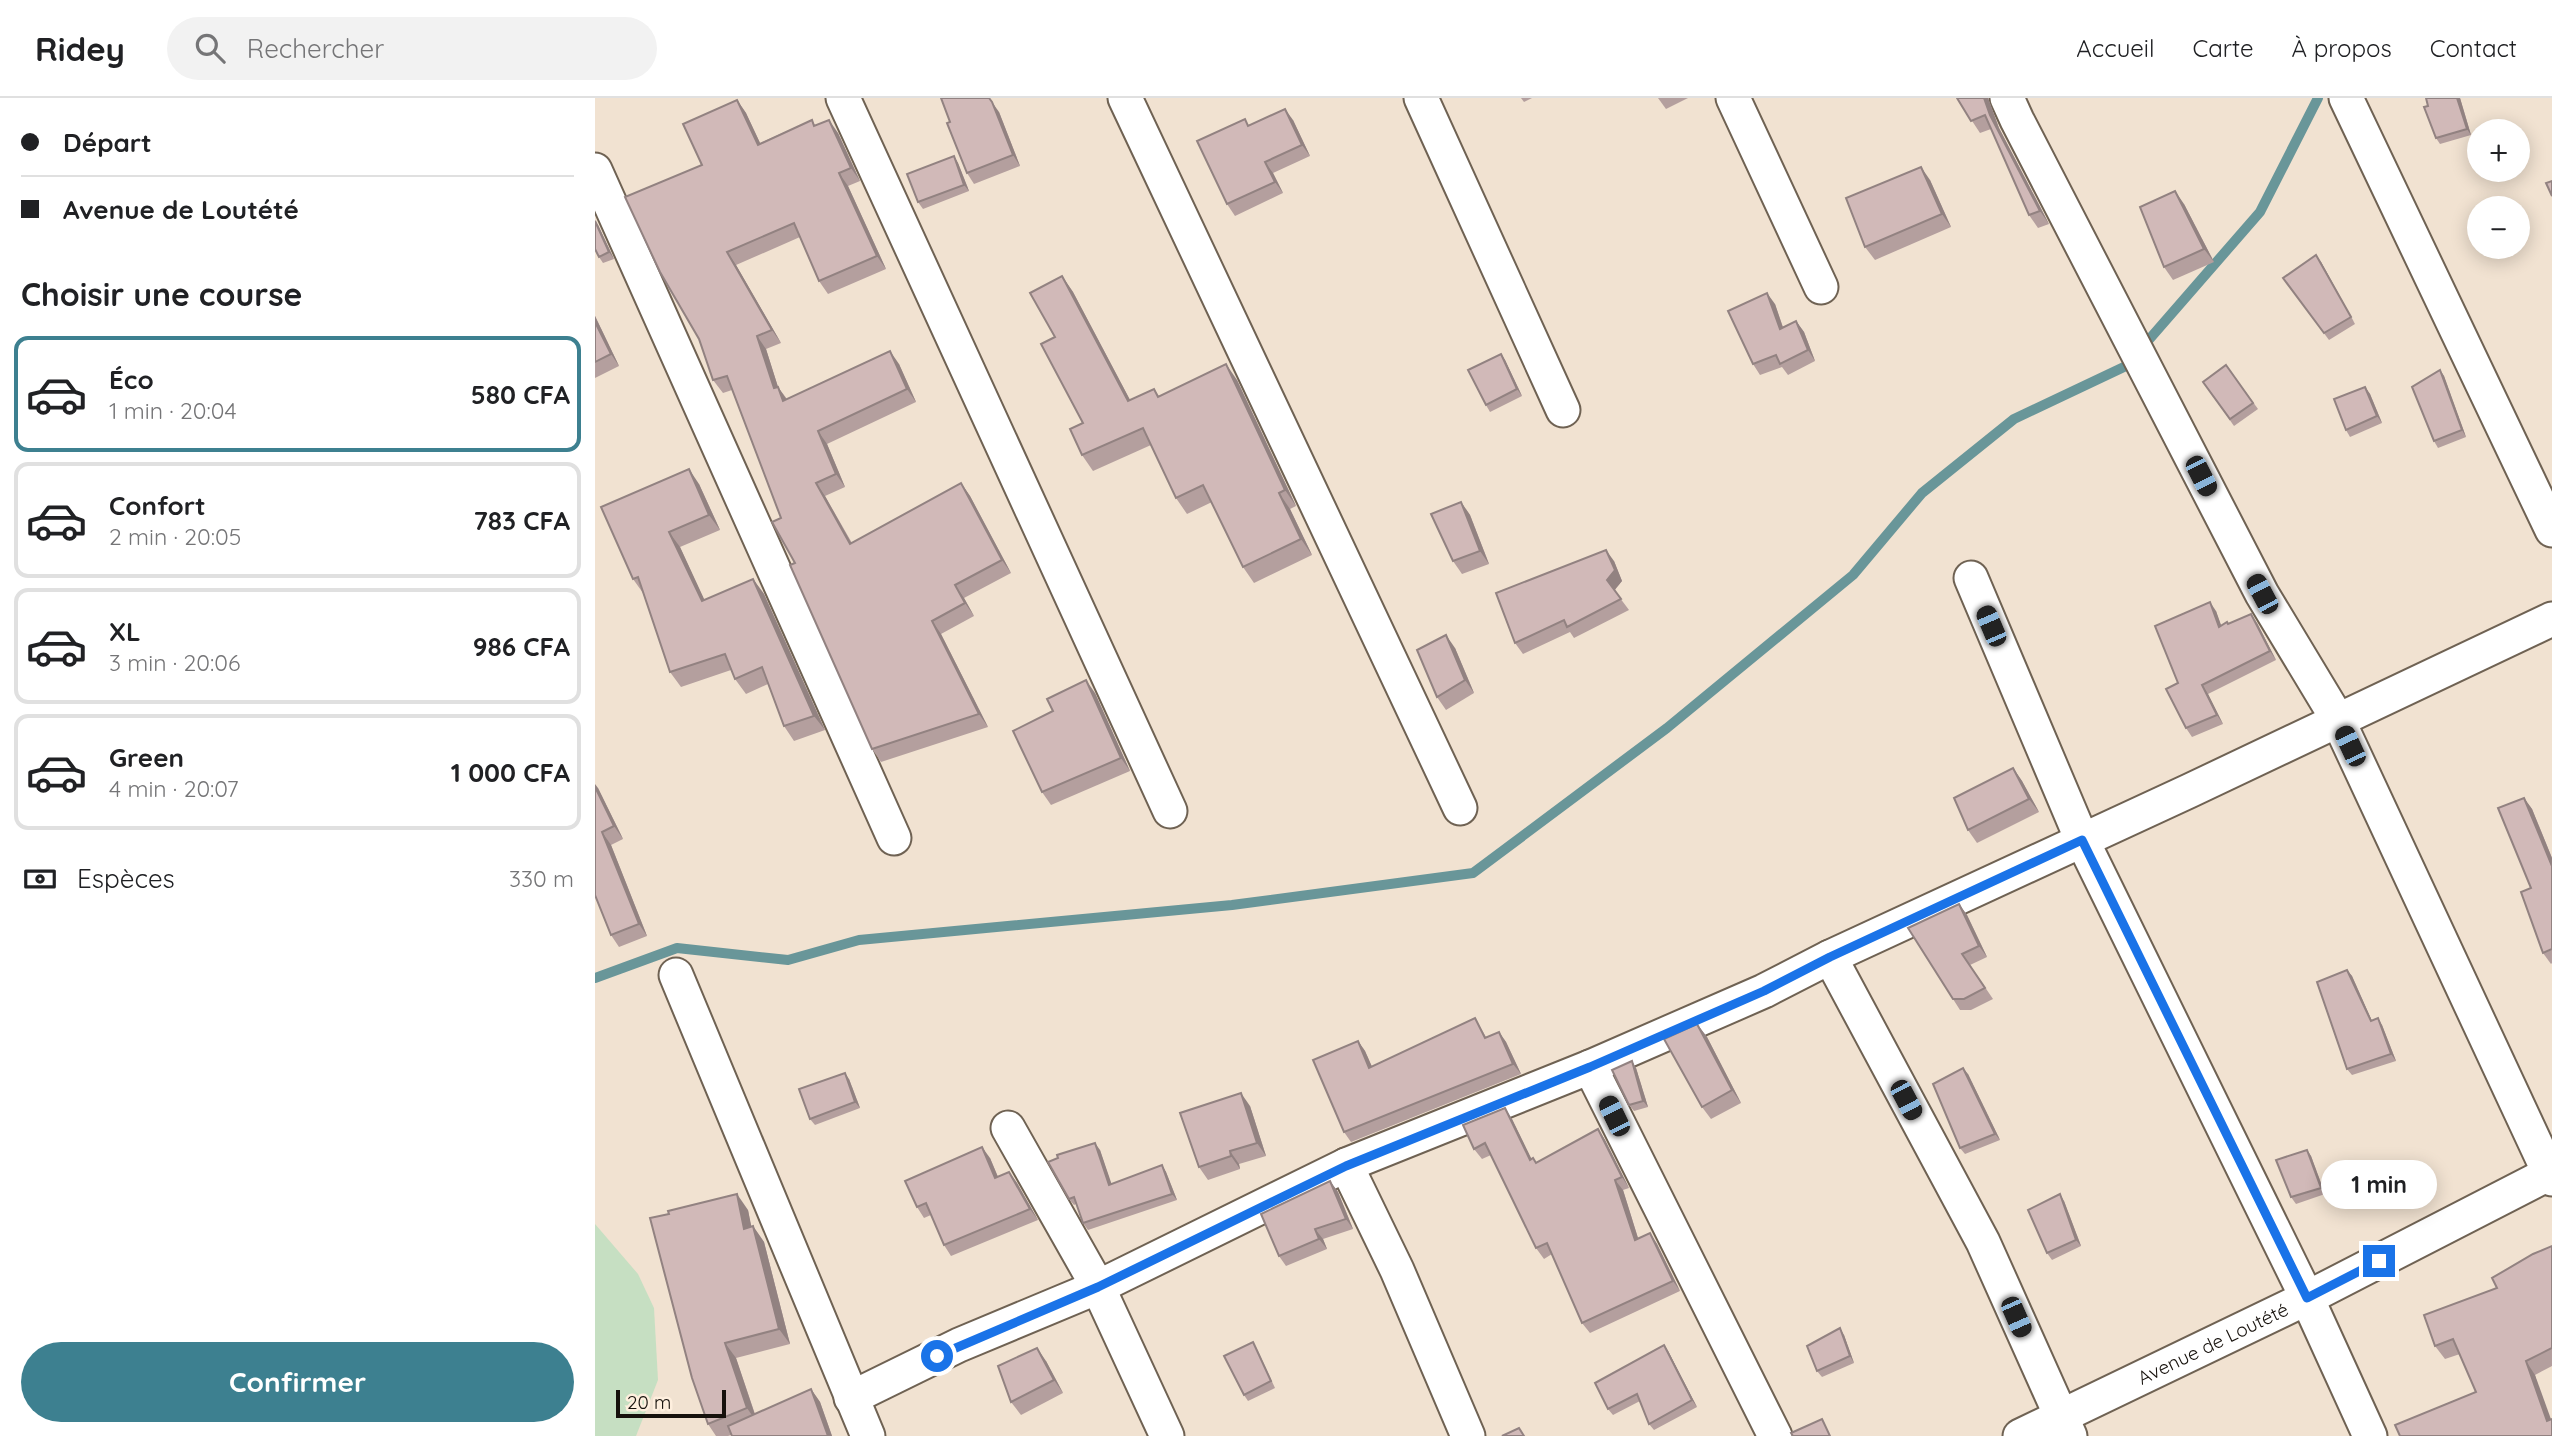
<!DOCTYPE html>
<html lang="fr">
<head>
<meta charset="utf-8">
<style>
	body { margin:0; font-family:Quicksand,sans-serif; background:#f2f2f2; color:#202124; height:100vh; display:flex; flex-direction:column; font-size:26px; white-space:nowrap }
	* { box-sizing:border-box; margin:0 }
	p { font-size:23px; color:#757577 }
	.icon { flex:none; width:38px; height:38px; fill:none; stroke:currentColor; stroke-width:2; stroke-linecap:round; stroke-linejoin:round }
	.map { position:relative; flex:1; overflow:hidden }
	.details { display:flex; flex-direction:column; background:#fff; width:595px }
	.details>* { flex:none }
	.hud { display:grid; align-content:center; height:154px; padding:0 21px; background:#fff }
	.tools { position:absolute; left:1872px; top:21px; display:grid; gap:14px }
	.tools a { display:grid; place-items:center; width:63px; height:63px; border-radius:50%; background:#fff; box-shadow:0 4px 18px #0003; font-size:35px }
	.scale { position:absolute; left:21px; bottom:18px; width:110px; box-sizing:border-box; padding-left:7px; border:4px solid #16110c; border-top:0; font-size:19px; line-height:24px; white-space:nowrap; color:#16110c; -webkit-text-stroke:5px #feefde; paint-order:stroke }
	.end { position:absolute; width:32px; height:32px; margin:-16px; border:9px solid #1a73e8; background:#fff; box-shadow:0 0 0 4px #fff }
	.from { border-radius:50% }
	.bubble { position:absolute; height:49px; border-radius:24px; background:#fff; box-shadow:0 4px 18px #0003; font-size:23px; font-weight:700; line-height:49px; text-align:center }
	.car { position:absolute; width:21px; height:42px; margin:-21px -10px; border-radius:9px; box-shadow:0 0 5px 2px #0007; background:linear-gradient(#222 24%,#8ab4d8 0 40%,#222 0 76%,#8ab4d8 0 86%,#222 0) }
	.hud b { display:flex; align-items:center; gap:24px; height:66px; font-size:26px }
	.hud b+b { border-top:2px solid #e0e0e0 }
	.hud i { width:18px; height:18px; background:#202124 }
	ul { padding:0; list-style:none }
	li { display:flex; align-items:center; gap:21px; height:116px; margin:0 14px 10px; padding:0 7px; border:4px solid #e0e0e0; border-radius:14px }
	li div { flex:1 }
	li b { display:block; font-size:26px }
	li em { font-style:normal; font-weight:700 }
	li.on { border-color:#3d8090 }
	li>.icon { width:63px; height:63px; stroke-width:1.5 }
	h2 { padding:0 21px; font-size:32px; line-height:84px }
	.pay { display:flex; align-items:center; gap:18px; height:77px; padding:0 21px; font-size:26px }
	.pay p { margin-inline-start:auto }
	.cta { display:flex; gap:14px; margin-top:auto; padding:14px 21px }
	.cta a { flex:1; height:80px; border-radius:42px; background:#3d8090; color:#fff; font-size:28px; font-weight:700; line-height:80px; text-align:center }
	header { display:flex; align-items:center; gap:42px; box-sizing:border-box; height:98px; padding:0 35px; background:#fff; border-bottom:2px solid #e0e0e0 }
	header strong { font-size:33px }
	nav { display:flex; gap:38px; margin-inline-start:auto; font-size:24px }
	.search { width:490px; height:63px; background:#f2f2f2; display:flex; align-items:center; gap:18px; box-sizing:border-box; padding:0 24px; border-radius:38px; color:#757577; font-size:26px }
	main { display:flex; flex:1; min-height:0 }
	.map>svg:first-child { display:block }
	.green { fill:#c6dfc2 }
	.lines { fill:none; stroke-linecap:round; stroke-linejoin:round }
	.stream { stroke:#699699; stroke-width:10 }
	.minor-casing { stroke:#6f6253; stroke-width:37 }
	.minor { stroke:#fff; stroke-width:33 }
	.wall { fill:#b49f9e }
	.shaded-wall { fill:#928281 }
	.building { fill:#d1b9b8; stroke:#928281; stroke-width:2 }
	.route { stroke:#1a73e8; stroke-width:9 }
	.labels { text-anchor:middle; stroke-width:5; stroke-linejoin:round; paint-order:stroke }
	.street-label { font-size:19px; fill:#16110c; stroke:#feefde }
</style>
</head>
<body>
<header>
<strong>Ridey</strong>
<div class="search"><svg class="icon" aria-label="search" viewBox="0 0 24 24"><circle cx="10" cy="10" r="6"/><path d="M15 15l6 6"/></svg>Rechercher</div>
<nav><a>Accueil</a><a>Carte</a><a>À propos</a><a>Contact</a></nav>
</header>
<main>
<section class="details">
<div class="hud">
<b><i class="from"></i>Départ</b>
<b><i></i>Avenue de Loutété</b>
</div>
<h2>Choisir une course</h2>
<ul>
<li class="on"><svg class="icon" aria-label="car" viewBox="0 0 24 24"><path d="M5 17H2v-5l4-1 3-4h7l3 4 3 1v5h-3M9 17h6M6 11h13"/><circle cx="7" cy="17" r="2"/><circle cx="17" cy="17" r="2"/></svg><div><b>Éco</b><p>1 min · 20:04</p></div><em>580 CFA</em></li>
<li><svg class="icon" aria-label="car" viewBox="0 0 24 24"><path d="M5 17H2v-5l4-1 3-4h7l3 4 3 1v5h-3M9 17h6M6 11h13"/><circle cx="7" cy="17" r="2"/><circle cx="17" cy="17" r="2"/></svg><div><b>Confort</b><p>2 min · 20:05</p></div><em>783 CFA</em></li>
<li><svg class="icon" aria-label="car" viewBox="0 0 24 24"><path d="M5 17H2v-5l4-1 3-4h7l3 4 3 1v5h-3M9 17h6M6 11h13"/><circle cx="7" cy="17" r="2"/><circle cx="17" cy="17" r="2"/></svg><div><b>XL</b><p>3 min · 20:06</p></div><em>986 CFA</em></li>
<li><svg class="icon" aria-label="car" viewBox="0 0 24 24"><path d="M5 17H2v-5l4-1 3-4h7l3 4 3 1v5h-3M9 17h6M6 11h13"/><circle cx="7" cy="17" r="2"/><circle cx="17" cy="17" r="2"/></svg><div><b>Green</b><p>4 min · 20:07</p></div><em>1 000 CFA</em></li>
</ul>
<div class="pay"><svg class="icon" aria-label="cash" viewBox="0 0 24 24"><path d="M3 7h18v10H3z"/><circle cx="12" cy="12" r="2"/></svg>Espèces<p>330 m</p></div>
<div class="cta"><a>Confirmer</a></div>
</section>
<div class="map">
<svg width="1957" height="1338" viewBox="0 0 1957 1338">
	<rect width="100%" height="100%" fill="#f1e2d1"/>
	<polygon class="green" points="0,1126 43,1176 59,1210 63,1282 41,1338 0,1338"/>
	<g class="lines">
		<polyline class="stream" points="0,880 82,850 193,862 264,842 637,807 878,775 1072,630 1258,477 1327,395 1419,321 1531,268 1665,114 1723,0"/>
		<defs>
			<g id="minor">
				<polyline points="248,0 575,713"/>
				<polyline points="530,0 865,710"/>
				<polyline points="826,0 968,312"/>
				<polyline points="1138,0 1226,189"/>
				<polyline points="1412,0 1422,22 1667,496 1743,622 1957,1081"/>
				<polyline points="1751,0 1957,432"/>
				<polyline points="0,72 299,740"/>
				<polyline points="1376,480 1487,742 1712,1200 1775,1338"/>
				<polyline points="1235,859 1388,1144 1475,1338"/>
				<polyline points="81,877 273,1338"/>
				<polyline points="995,969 1180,1338"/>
				<polyline points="413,1030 503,1189 572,1338"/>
				<polyline points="751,1067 802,1172 873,1338"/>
				<polyline points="256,1300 364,1247 503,1189 751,1067 995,969 1169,893 1235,859 1594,693 1957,521"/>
				<path id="s1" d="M1425 1338 1712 1200 1957 1074"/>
			</g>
		</defs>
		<use href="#minor" class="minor-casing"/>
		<use href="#minor" class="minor"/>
	</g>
	<g class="wall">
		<polygon points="926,0 937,0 929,4"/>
		<polygon points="1063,0 1093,0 1071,11"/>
		<polygon points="1362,0 1393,0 1404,30 1454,126 1443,130 1434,117 1396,31 1385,35"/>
		<polygon points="1865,0 1876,37 1845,46 1841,40 1833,8"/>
		<polygon points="142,2 151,15 165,45 217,22 220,27 243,35 265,83 253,88 291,171 233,196 224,183 205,139 141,167 186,245 171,251 183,289 192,301 304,266 321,304 232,346 250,389 230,398 257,445 366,385 375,398 416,475 369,500 379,518 346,536 393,629 286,664 277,651 200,465 186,420 137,292 128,295 118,282 107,67"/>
		<polygon points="404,14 425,68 379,86 372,75"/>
		<polygon points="698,22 715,58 678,75 688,95 640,118 632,106 654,27"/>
		<polygon points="359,58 363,65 374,93 328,111 323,104"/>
		<polygon points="1335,82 1356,129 1280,162 1270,149"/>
		<polygon points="1589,106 1619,164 1578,182 1569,169"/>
		<polygon points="3,127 19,161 8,165 4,159"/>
		<polygon points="1726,164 1760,226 1734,242 1688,180"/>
		<polygon points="467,178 478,194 535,302 559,291 564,298 642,282 701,408 695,411 717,457 659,485 648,469 617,404 592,416 581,400 556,347 498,373 487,357 488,325 460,239"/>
		<polygon points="1180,206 1188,229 1201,223 1209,234 1220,263 1193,277 1187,269 1165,277 1158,266"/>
		<polygon points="0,218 24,268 0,280"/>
		<polygon points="906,256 910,262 927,298 895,314 891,307"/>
		<polygon points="1631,267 1663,311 1639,328 1608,284"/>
		<polygon points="1845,272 1849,278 1871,339 1843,350 1839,343"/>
		<polygon points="1770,289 1775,296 1787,325 1755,339 1751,332"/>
		<polygon points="104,386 125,432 85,449 109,502 158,481 169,496 230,632 199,643 189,628 173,586 151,596 140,581 136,572 86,589 75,574 48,495 38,481"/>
		<polygon points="866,404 875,417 894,466 867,476 858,463"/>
		<polygon points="1019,463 1027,483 1019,492 1034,512 979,540 975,534 928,556 920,545"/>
		<polygon points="1621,513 1626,528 1633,526 1662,525 1681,562 1613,596 1628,626 1597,639 1591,630 1583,585"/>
		<polygon points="860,550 879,595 851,612 842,599"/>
		<polygon points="500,595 535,673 456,707 447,694"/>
		<polygon points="1418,670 1427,683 1444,714 1382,745 1373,732"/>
		<polygon points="3,690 28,741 16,747 52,838 24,849 16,837"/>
		<polygon points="1929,700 1937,711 1957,760 1957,865 1956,866 1948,855 1936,790"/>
		<polygon points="1364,806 1372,817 1392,859 1375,867 1398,901 1376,912 1365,912 1358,901"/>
		<polygon points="1752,872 1757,878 1777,923 1787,927 1801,963 1757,977 1752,971"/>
		<polygon points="880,920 891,939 904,934 911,944 926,976 756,1044 749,1034 763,943 770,953 777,969"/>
		<polygon points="1102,926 1112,939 1146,1005 1116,1021 1107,1009"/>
		<polygon points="1037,963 1041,970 1053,1009 1039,1013 1034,1007"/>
		<polygon points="1373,976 1405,1042 1370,1056 1365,1050"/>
		<polygon points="254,981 265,1010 220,1027 215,1021"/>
		<polygon points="655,1008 671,1058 644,1066 645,1071 613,1082 604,1069"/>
		<polygon points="917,1021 936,1061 941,1065 1003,1031 1010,1042 1034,1090 1028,1092 1043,1140 1055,1135 1062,1146 1085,1193 995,1235 987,1225 957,1156 949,1161 941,1150 896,1057 887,1061 879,1051"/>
		<polygon points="505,1052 516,1086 567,1067 571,1074 582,1102 493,1132 488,1125 481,1106 479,1107 474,1101"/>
		<polygon points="1712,1052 1716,1058 1730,1096 1701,1106 1696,1099"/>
		<polygon points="395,1060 403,1079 414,1074 422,1085 443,1122 356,1158 349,1147 336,1117 329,1120 322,1109"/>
		<polygon points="735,1083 743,1094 758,1131 728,1141 732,1151 691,1168 684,1158"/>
		<polygon points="1469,1103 1486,1148 1457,1162 1452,1155"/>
		<polygon points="153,1112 156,1129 158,1128 169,1144 195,1246 141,1260 160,1316 216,1291 225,1304 237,1338 137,1338 136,1337 133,1338 121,1338 113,1326 74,1116"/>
		<polygon points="1957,1148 1957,1268 1940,1277 1957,1338 1881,1294 1865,1256 1850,1261 1840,1248 1902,1190"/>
		<polygon points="1249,1237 1259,1265 1227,1279 1222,1273"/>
		<polygon points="658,1244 662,1251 680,1290 653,1303 649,1297"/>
		<polygon points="1069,1247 1073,1253 1102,1309 1059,1332 1054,1326 1045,1303 1018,1317 1013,1311"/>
		<polygon points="451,1263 468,1295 426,1317 416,1304"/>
	</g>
	<g class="shaded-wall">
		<polygon points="1389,0 1393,0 1404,30 1454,126 1445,113 1395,17"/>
		<polygon points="1862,0 1865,0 1876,37 1872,31"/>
		<polygon points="142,2 151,15 172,60 163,47"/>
		<polygon points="397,4 404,14 425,68 418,57"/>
		<polygon points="690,11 698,22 715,58 707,47"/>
		<polygon points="234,22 243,35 265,83 256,70"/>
		<polygon points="359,58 363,65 374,93 369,87"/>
		<polygon points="670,64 678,75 688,95 680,84"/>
		<polygon points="1326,69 1335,82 1356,129 1347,116"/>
		<polygon points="244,75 253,88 291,171 282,158"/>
		<polygon points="1580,93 1589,106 1619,164 1609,151"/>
		<polygon points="0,122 3,127 19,161 14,154"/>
		<polygon points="132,154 141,167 186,245 177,232"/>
		<polygon points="1721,157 1726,164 1760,226 1756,219"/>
		<polygon points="467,178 478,194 544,319 533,303"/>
		<polygon points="1172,195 1180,206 1192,242 1185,231"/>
		<polygon points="0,218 24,268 16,256 0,224"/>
		<polygon points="1201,223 1209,234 1220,263 1213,252"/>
		<polygon points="162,238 171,251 183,289 192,302 188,303 179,290"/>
		<polygon points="295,253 304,266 321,304 312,291"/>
		<polygon points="906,256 910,262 927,298 922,291"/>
		<polygon points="631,266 642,282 701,408 690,392"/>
		<polygon points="1845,272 1849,278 1871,339 1867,332"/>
		<polygon points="1770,289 1775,296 1787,325 1782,318"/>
		<polygon points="223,333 232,346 250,389 241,376"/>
		<polygon points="94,371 104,386 125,432 114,417"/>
		<polygon points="221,385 230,398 264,459 255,446"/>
		<polygon points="366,385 375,398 416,475 407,462"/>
		<polygon points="684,395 695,411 717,457 706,441"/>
		<polygon points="866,404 875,417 894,466 885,453"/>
		<polygon points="74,434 85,449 117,518 107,503"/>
		<polygon points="1011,452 1019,463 1027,483 1019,493 1012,482"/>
		<polygon points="158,481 169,496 230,632 219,618"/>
		<polygon points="360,487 369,500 379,518 370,505"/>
		<polygon points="1615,504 1621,513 1630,538 1624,529"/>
		<polygon points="1656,516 1662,525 1681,562 1675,553"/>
		<polygon points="337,523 346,536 393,629 384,616"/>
		<polygon points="851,537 860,550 879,595 870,582"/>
		<polygon points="491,582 500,595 535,673 526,660"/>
		<polygon points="1607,587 1613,596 1628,626 1622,617"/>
		<polygon points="1418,670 1427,683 1444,714 1434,701"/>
		<polygon points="0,686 3,690 28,741 19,728 0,689"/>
		<polygon points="1929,700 1937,711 1957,760 1957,768"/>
		<polygon points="7,734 16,747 52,838 44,826"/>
		<polygon points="1364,806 1372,817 1392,859 1384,848"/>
		<polygon points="1752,872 1757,878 1780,930 1776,923"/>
		<polygon points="1783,920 1787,927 1801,963 1796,956"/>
		<polygon points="1102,926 1112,939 1146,1005 1137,992"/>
		<polygon points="904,934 911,944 926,976 918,966"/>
		<polygon points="763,943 770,953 782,980 774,970"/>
		<polygon points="1037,963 1041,970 1053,1009 1048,1003"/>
		<polygon points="1368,970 1373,976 1405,1042 1400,1036"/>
		<polygon points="250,975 254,981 265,1010 260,1004"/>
		<polygon points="646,995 655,1008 671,1058 662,1045"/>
		<polygon points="910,1010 917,1021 942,1072 935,1062"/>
		<polygon points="1003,1031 1010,1042 1034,1090 1027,1079"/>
		<polygon points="500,1045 505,1052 519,1093 514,1087"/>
		<polygon points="387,1049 395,1060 408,1091 400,1080"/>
		<polygon points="1712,1052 1716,1058 1730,1096 1726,1090"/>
		<polygon points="635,1053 644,1066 645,1071 636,1058"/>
		<polygon points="567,1067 571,1074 582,1102 577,1096"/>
		<polygon points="414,1074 422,1085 443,1122 435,1111"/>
		<polygon points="1020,1082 1028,1092 1047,1153 1040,1142"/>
		<polygon points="735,1083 743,1094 758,1131 751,1121"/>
		<polygon points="142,1096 153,1112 160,1146 149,1131"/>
		<polygon points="1465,1096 1469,1103 1486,1148 1481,1142"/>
		<polygon points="158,1128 169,1144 195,1246 184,1231"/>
		<polygon points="720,1131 728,1141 732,1151 724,1141"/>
		<polygon points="1055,1135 1062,1146 1085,1193 1078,1183"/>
		<polygon points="1245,1230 1249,1237 1259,1265 1255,1258"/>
		<polygon points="130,1245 141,1260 163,1326 152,1310"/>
		<polygon points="1069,1247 1073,1253 1102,1309 1097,1302"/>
		<polygon points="442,1250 451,1263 468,1295 459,1282"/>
		<polygon points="1931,1263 1940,1277 1957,1324 1952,1323"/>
		<polygon points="216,1291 225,1304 237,1338 233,1338"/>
	</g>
	<g class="building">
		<polygon points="346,0 394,0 397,4 418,57 372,75 352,25 355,24"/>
		<polygon points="1362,0 1389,0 1395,17 1445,113 1434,117 1390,17 1376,23"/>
		<polygon points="1831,0 1862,0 1872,31 1841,40 1829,9 1833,8"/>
		<polygon points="142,2 163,47 217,22 219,28 234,22 256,70 244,75 282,158 224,183 199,125 132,154 177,232 162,238 179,290 183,289 188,303 295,253 312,291 223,333 241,376 221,385 255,446 366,385 407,462 360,487 370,505 337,523 384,616 277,651 195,467 200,465 177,424 186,420 132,278 118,282 104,241 65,174 30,99 107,67 88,26"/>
		<polygon points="690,11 707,47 670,64 680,84 632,106 602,43 650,21 653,28"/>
		<polygon points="359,58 369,87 323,104 312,76"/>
		<polygon points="1326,69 1347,116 1270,149 1251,100"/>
		<polygon points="1957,83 1957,98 1951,85"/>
		<polygon points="1580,93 1609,151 1569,169 1545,109"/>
		<polygon points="0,123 14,154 4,159 0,151"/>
		<polygon points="1721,157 1756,219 1729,235 1688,180"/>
		<polygon points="467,178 533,303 559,291 563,299 631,266 690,392 684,395 706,441 648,469 608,387 581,400 548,330 487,357 475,331 488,325 446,246 460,239 435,195"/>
		<polygon points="1172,195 1185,231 1201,223 1213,252 1185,266 1181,257 1158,266 1133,213"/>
		<polygon points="0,224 16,256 0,264"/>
		<polygon points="906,256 922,291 891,307 873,272"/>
		<polygon points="1631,267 1658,305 1635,321 1608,284"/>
		<polygon points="1845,272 1867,332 1839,343 1817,289"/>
		<polygon points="1770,289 1782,318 1751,332 1739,301"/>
		<polygon points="94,371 114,417 74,434 107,503 158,481 219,618 189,628 167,569 140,581 130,556 75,574 43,479 38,481 6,409"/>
		<polygon points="866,404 885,453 858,463 836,416"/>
		<polygon points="1011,452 1020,472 1012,482 1026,501 972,529 969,522 920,545 901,495"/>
		<polygon points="1615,504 1624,529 1632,524 1633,526 1656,516 1675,553 1607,587 1622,617 1591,630 1571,591 1583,585 1560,528"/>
		<polygon points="851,537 870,582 842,599 822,552"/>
		<polygon points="491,582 526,660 447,694 418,633 458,613 452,601"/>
		<polygon points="1418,670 1434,701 1373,732 1359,700"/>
		<polygon points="0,689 19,728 7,734 44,826 16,837 0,797"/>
		<polygon points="1929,700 1957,768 1957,851 1948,855 1926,794 1936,790 1903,710"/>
		<polygon points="1364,806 1384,848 1367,856 1390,890 1369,901 1358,901 1313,830"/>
		<polygon points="1752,872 1776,923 1783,920 1796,956 1752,971 1722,884"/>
		<polygon points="880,920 890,940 904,934 918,966 749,1034 718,962 763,943 774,970"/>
		<polygon points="1102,926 1137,992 1107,1009 1069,941"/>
		<polygon points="1037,963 1048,1003 1034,1007 1017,972"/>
		<polygon points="1368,970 1400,1036 1365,1050 1338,986"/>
		<polygon points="250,975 260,1004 215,1021 204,991"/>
		<polygon points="646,995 662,1045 635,1053 636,1058 604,1069 585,1015"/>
		<polygon points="910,1010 935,1062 938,1060 941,1065 1003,1031 1027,1079 1020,1082 1040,1142 1055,1135 1078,1183 987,1225 952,1145 941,1150 890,1045 879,1051 868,1027"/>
		<polygon points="500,1045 514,1087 567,1067 577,1096 488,1125 479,1099 474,1101 453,1064 463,1060 462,1057"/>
		<polygon points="387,1049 400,1080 414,1074 435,1111 349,1147 331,1105 322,1109 310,1083"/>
		<polygon points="1712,1052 1726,1090 1696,1099 1681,1062"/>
		<polygon points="735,1083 751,1121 720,1131 724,1141 684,1158 666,1116"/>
		<polygon points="142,1096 149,1131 158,1128 184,1231 130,1245 152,1310 113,1326 97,1280 55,1120 74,1116 73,1113"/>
		<polygon points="1465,1096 1481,1142 1452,1155 1433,1112"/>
		<polygon points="1957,1148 1957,1250 1931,1263 1952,1323 1957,1321 1957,1338 1805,1338 1800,1327 1881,1294 1858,1241 1840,1248 1829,1217 1902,1190 1897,1180 1938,1156"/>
		<polygon points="1245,1230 1255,1258 1222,1273 1212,1248"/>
		<polygon points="658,1244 676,1283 649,1297 629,1258"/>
		<polygon points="1069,1247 1097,1302 1054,1326 1042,1296 1013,1311 1000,1285"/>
		<polygon points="442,1250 459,1282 416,1304 403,1268"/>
		<polygon points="216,1291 233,1338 137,1338 133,1328"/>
		<polygon points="1227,1321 1235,1338 1198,1338 1196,1335"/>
		<polygon points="924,1330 929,1338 907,1338"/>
	</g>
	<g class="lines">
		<polyline class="route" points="342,1258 503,1189 751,1068 995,969 1169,893 1235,859 1487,742 1712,1200 1784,1163"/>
	</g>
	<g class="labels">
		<g class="street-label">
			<text dy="7" stroke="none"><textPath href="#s1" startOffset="214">Avenue de Loutété</textPath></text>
		</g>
	</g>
</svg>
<div class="tools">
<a>+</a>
<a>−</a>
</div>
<div class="scale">20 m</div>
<i class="end from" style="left:342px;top:1258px"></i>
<i class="end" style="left:1784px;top:1163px"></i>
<div class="bubble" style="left:1726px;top:1062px;width:116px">1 min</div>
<i class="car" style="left:1606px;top:378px;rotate:153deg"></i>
<i class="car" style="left:1667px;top:496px;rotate:332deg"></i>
<i class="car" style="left:1396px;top:528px;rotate:337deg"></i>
<i class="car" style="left:1755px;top:648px;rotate:335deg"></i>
<i class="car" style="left:1311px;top:1002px;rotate:152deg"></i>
<i class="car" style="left:1019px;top:1018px;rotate:334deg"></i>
<i class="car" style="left:1421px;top:1219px;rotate:156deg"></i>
</div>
</main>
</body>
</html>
